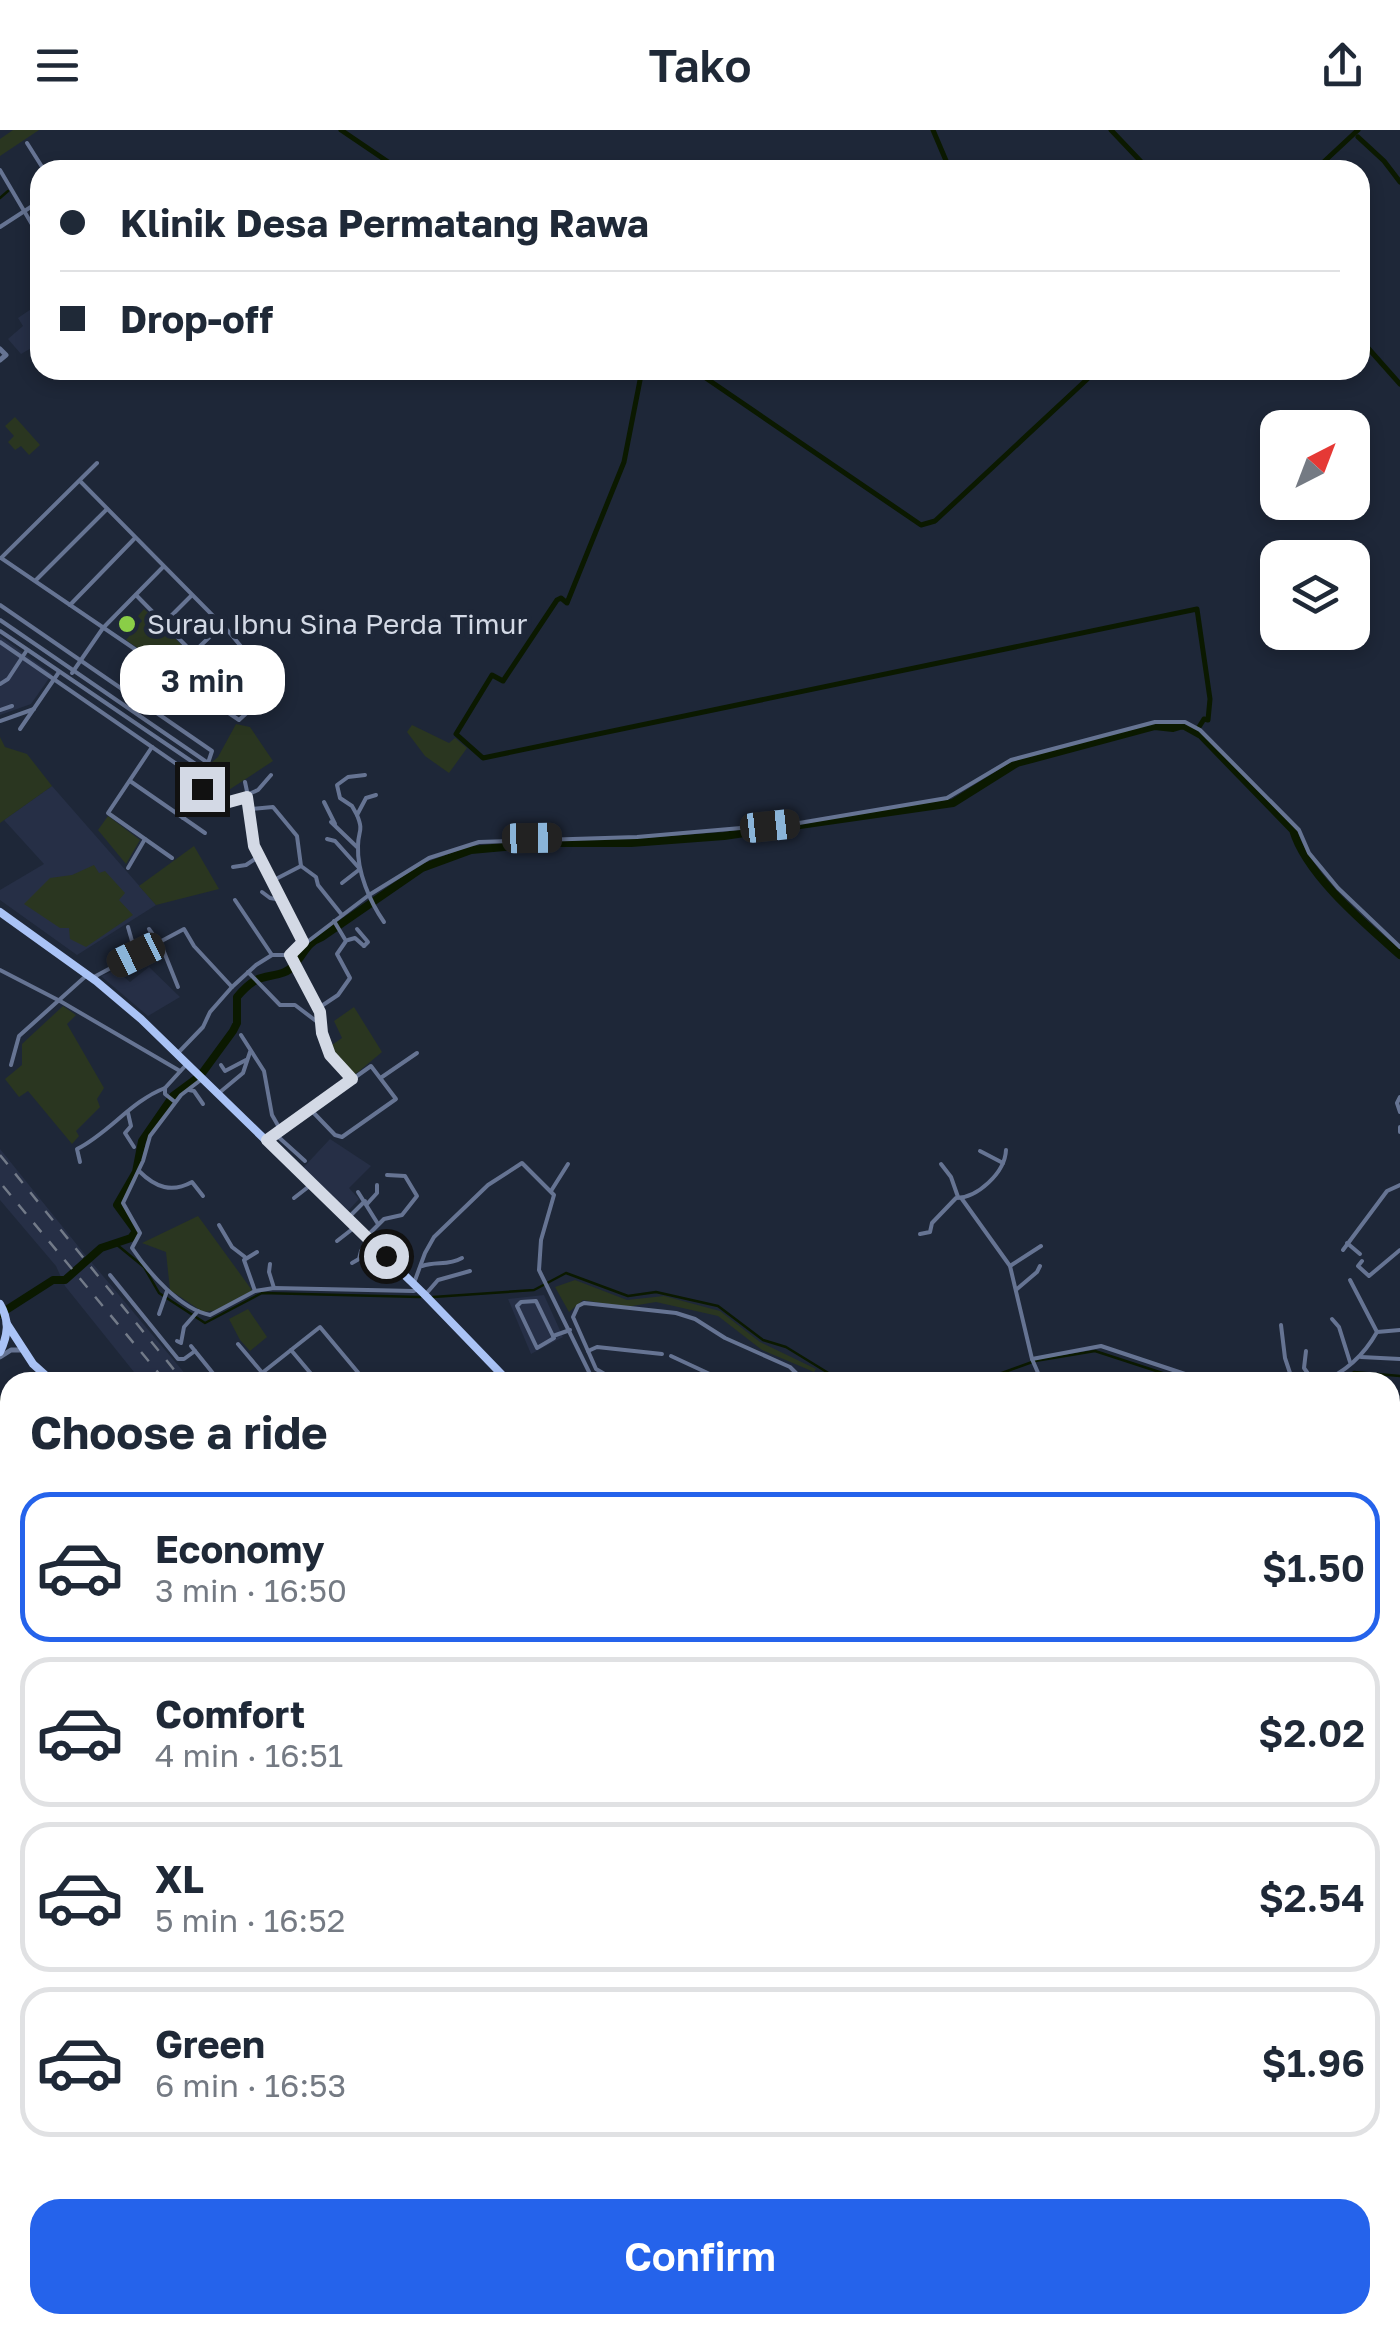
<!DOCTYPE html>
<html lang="en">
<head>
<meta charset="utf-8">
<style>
	body { margin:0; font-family:"Golos Text",sans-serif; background:#f6f6f7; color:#1f2937; height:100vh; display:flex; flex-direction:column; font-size:38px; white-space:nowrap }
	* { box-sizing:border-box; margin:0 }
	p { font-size:32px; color:#747a83 }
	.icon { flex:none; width:55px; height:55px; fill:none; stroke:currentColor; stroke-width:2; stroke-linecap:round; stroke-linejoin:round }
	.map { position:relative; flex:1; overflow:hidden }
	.drawer { position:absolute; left:0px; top:1242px; width:1400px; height:962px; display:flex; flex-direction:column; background:#fff; border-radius:30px 30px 0 0; box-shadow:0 5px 15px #0003 }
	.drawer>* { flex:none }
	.banner { position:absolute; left:30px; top:30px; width:1340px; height:220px; border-radius:30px; box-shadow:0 5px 15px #0003; display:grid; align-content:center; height:220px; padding:0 30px; background:#fff }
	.needle { width:65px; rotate:42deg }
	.tools { position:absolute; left:1260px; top:280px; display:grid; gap:20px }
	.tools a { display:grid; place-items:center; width:110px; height:110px; border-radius:20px; background:#fff; box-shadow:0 5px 15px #0003; font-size:50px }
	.end { position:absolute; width:45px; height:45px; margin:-22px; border:12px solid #d3d9e5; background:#111; box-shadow:0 0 0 5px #111 }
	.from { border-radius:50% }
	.bubble { position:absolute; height:70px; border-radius:30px; background:#fff; box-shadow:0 5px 15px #0003; font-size:32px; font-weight:600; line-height:70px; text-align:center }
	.car { position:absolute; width:30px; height:60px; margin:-30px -15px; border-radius:12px; box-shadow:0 0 8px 2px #0007; background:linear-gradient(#222 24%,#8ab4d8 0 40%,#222 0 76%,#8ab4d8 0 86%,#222 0) }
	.banner b { display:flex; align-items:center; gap:35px; height:95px; font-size:38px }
	.banner b+b { border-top:2px solid #e0e1e3 }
	.banner i { width:25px; height:25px; background:#1f2937 }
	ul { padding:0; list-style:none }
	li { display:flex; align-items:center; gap:30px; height:150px; margin:0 20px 15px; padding:0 10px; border:5px solid #e0e1e3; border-radius:30px }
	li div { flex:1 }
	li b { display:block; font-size:38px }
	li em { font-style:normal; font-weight:600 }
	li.active { border-color:#2563eb }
	li>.icon { width:90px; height:90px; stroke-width:1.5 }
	h2 { padding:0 30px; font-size:45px; line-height:120px }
	.primary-button { display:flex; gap:20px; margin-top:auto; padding:20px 30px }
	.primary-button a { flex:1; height:115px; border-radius:30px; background:#2563eb; color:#fff; font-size:40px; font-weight:600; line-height:115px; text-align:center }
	header { display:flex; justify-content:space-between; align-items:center; height:130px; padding:0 30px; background:#fff; font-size:45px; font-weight:600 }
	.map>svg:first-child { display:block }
	.built { fill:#262f46 }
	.green { fill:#2a3620 }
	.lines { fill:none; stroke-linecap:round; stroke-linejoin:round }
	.stream { stroke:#0b1900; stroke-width:2.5 }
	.canal { stroke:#0b1900; stroke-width:5 }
	.river { stroke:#0b1900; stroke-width:8 }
	.minor { stroke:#667493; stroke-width:4 }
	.tertiary { stroke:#667493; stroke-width:5 }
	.secondary { stroke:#89a0d1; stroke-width:6 }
	.primary { stroke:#aac3f6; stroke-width:8 }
	.rail { stroke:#727a88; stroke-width:2.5; stroke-dasharray:12 12; stroke-linecap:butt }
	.route { stroke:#d3d9e5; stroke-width:12 }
	.poi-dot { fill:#8ace47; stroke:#1e2738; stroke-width:4 }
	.labels { text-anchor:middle; stroke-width:10; stroke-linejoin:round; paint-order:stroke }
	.poi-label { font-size:28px; fill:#d3d9e5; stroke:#1e2738; text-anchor:start }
</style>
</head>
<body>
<header><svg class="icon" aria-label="menu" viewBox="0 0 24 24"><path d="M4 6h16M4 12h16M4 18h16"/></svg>Tako<svg class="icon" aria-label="share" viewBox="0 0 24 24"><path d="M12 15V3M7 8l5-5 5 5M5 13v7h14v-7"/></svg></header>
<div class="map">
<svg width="1400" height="2204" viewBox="0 0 1400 2204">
	<rect width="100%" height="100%" fill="#1e2738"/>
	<g class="built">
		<polygon points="40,173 40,213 21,224 8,209 23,196 18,188"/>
		<polygon points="0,506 52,544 31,574 0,585"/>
		<polygon points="52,656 156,775 77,825 0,770 0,760 44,734 4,690"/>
		<polygon points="149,837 180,867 148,886 101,846 116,840 130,852"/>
		<polygon points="330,1009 371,1036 349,1058 359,1069 347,1082 303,1038"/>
		<polygon points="0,1019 82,1121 192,1252 142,1252 65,1156 56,1136 0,1070"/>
		<polygon points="544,1165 563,1207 531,1224 508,1169"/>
		<polygon points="291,2195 398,2195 399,2204 285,2204"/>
		<polygon points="400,2195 579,2195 578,2204 400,2204"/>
		<polygon points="686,2195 785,2195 775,2204 692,2204"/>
	</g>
	<g class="green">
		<polygon points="13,0 39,0 0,26 0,9"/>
		<polygon points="15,287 40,315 29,325 21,316 15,320 8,312 14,306 5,296"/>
		<polygon points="144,479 185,518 185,525 173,537 167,538 126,510 142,491 138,486"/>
		<polygon points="236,594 250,597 273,631 215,669 199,643 218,627"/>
		<polygon points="412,595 449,613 455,608 467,618 449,643 425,626 407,602"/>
		<polygon points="0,607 5,617 27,624 52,656 0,693"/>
		<polygon points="108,686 140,710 126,734 98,700"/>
		<polygon points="194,716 219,759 156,775 139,756"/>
		<polygon points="94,735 99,743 105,741 125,763 119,770 133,785 86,817 70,809 69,798 60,798 24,774 50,748 72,745"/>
		<polygon points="63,876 76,885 67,894 104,958 97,969 100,977 76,1001 79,1006 72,1014 28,961 19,967 5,949 22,935 22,914"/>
		<polygon points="354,877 382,922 352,947 329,917 342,908 334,891"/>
		<polygon points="198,1086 254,1163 219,1180 203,1182 170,1160 166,1122 142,1113"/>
		<polygon points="575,1150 627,1170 664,1166 720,1181 760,1212 816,1239 814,1242 762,1220 718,1186 656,1172 626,1177 583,1170 569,1182 555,1157"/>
		<polygon points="248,1179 267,1207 250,1221 240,1210 229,1189"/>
		<polygon points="4,1265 10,1281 10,1335 0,1323 0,1268"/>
	</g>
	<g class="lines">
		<g class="stream">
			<polyline points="0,68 8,61"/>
			<polyline points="116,1114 144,1137 159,1163 205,1193 262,1163 420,1167"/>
			<polyline points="433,1167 534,1160 566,1143 628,1166 656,1162 718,1176 763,1210 786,1217 843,1252"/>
			<polyline points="977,1252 1035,1231 1095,1221 1190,1252"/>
			<polyline points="1339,1252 1354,1242 1400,1246"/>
			<polyline points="0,1573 10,1575"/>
		</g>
		<g class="canal">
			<polyline points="341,0 400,40"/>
			<polyline points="933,0 950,40"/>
			<polyline points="1111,0 1149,40"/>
			<polyline points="1358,7 1384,31 1400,52"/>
			<polyline points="1315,40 1358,0"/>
			<polyline points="1360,209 1400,254"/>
			<polyline points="642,240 624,332 567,473 561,468 557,470 503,551 492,545 456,604 483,628 1197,479 1210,569 1208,590 1204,589 1199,597"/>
			<polyline points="694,240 921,395 935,391 1097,240"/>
		</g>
		<g class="river">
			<path d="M203 942 233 901 237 893V867C242 861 249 854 256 850 268 844 285 847 294 835 305 823 306 813 322 807L422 738 471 720 547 713H631L724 706 953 673 1017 633 1155 596 1173 598 1183 595 1201 605 1293 700C1306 745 1365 794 1400 825"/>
			<polyline points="0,1184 53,1150 65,1150 101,1118 131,1108 136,1101 117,1075 136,1042 142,1011 173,966 196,949"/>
		</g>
		<g class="minor">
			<polyline points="27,13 44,40"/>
			<polyline points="0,40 40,108"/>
			<polyline points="0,97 40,71"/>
			<polyline points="80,351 230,503 261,541"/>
			<polyline points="1,428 239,590 266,565"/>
			<polyline points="1,428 97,333"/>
			<polyline points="36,450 107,379"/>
			<polyline points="136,465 193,523"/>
			<polyline points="0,475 212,621 208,633"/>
			<polyline points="70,475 135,408"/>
			<polyline points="0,490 208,633"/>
			<polyline points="164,493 191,466"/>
			<polyline points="0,501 197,635 208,633"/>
			<polyline points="0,512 194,646 202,659 183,688"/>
			<polyline points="72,543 103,498 163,437"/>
			<polyline points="171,544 221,496"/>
			<polyline points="0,554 8,549 27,520"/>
			<polyline points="206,567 248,526"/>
			<polyline points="0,580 12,576"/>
			<polyline points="0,591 34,579"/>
			<polyline points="20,599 59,542"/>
			<polyline points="152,617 108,683 172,728"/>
			<polyline points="130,651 205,703"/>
			<polyline points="245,652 251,680 254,716 303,812"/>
			<polyline points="201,660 222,676 258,660 271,645"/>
			<path d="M376 665 366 668 357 685C364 702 358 700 358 716 357 742 370 772 384 792"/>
			<polyline points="324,672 335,694"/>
			<polyline points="252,679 273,677 297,706 301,736 316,747 318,755 342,785"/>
			<polyline points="357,685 352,676 340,668 337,655 348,647 365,645"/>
			<polyline points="331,692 357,717"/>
			<polyline points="327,709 335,711 360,739 342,753"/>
			<polyline points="233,737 246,735 258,727"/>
			<polyline points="128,738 145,709"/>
			<polyline points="272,751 301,736"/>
			<polyline points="262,762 270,768 282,770"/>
			<polyline points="235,770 272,825"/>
			<polyline points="128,797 136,825"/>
			<polyline points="149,799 156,809 156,814"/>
			<polyline points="357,799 368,812 364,816"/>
			<polyline points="348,810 355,808 364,816"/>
			<polyline points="160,812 178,857"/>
			<polyline points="290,825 320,881 321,903 330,925 353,949"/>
			<polyline points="0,840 60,871 180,941"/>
			<polyline points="248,842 280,875 295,875 320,894"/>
			<polyline points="92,848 184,799 194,816 232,857"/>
			<polyline points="320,877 338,865 350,848 337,824 346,811 334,791"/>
			<polyline points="241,905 264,941 272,985 280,999"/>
			<polyline points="177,924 203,897 210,882 232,857 256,835 272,825 290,825 369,765 429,728 479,712 637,707 799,693 947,668 1011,630 1155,592 1185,592 1200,600 1299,700 1309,723 1338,758 1400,817"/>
			<polyline points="11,935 19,906 87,845"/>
			<polyline points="221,935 225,941 246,930"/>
			<polyline points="382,947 417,923"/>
			<path d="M202 949 181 965 150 1006 143 1031 123 1073 140 1103 132 1118C149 1143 180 1179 210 1185L255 1161 274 1158 414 1161 419 1159"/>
			<polyline points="189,960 194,961 203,974"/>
			<polyline points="219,963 243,943 250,922"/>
			<polyline points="1400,967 1397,973 1400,982"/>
			<polyline points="175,972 165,964 165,958 186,935"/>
			<polyline points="128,983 131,996 125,1003 134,1017"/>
			<polyline points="1400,997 1400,1002"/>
			<polyline points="274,1003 305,1031"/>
			<polyline points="267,1010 371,936 396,969 342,1007 335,1005 310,979"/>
			<polyline points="980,1021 1003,1033"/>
			<path d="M80 1032 77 1019C108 1004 131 971 165 958"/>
			<polyline points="941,1034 951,1047 958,1067"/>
			<path d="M139 1041C156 1058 172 1063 192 1052L203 1066"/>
			<polyline points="551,1061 568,1034"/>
			<polyline points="358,1062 378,1094"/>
			<polyline points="294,1068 312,1054"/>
			<polyline points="962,1069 1010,1136 1032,1229 1042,1252"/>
			<polyline points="367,1074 377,1063 377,1055"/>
			<polyline points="347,1089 365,1071"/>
			<polyline points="219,1095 232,1117 245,1127"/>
			<path d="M920 1104 930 1102 932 1093 956 1068C977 1068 1005 1043 1006 1020"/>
			<polyline points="366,1107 384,1089 402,1085 417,1066 405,1046 387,1045"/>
			<polyline points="337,1111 355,1097"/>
			<polyline points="1347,1113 1360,1124"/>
			<polyline points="1343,1120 1387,1061 1400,1055"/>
			<polyline points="1362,1131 1358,1136 1369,1146 1400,1120"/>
			<polyline points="352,1133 359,1129 361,1121 370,1112"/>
			<polyline points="270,1134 269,1142 274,1158"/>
			<path d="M422 1136C436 1131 448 1136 462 1128"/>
			<polyline points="1010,1136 1041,1116"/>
			<polyline points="110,1145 178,1229 184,1229 195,1221"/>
			<polyline points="1350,1150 1377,1202"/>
			<polyline points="414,1153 425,1123 434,1107 488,1055 522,1033 554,1065 541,1110 539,1140 594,1252"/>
			<polyline points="1017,1159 1037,1142 1040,1136"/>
			<polyline points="255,1161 244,1130 257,1122"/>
			<polyline points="425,1165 438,1150 470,1141"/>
			<polygon points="536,1171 554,1208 537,1218 517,1176 521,1172"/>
			<polyline points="159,1184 167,1161"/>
			<polyline points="1332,1189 1339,1197 1350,1232"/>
			<polyline points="1281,1195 1285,1228 1293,1252"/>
			<polyline points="553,1206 570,1200"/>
			<polyline points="177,1211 181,1213 184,1197 198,1181"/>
			<polyline points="238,1214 270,1252"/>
			<polyline points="191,1216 220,1252"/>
			<polyline points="291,1220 318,1252"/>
			<polyline points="588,1221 597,1217 662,1224"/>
			<polyline points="1306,1221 1304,1238 1314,1252"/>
			<polyline points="671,1226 727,1252"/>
			<polyline points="1361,1227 1400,1229"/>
			<polyline points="1032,1229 1101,1216 1209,1252"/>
			<polyline points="262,1243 320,1197 366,1252"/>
			<polyline points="598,1252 609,1247"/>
			<polyline points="612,1252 608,1246 596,1239 573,1187 578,1176 584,1173 676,1183 695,1189 725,1208 790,1237 797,1244 796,1252"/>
			<path d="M1321 1252C1346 1242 1364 1225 1377 1202L1400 1200"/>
			<polyline points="0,1331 10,1344"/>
			<polyline points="0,1386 10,1378"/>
			<polyline points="0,1445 10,1455"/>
			<polyline points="1390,1469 1400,1470"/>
			<polyline points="3,1495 2,1510 10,1522"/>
			<polyline points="0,1498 10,1489"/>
			<polyline points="7,1536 10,1533"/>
			<polyline points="1394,1550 1400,1551"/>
			<polyline points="0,1576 10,1579"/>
			<polyline points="1390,1599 1400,1592"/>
			<polyline points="1390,1602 1400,1616"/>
			<polyline points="0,1618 10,1612"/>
			<polyline points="1390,1652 1400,1643"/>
			<polyline points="0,1667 10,1661"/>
			<polyline points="0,1726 10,1732"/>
			<polyline points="0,1739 5,1737 10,1742"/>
			<polyline points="1390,1767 1400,1759"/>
			<polyline points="1390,1769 1394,1773 1390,1778"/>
			<polyline points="1390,1794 1400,1791"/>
			<polyline points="0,1800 10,1790"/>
			<polyline points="0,1857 10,1858"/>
			<polyline points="8,1877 10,1876"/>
			<polyline points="0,1940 10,1944"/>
			<polyline points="0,2004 10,1983"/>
			<polyline points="0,2127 10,2132"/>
			<polyline points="712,2195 718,2204"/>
			<polyline points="0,2202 8,2204"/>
			<polyline points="16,2204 20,2195"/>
			<polyline points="30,2204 33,2195"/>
			<polyline points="78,2204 80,2195"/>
			<polyline points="185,2204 185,2195"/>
			<polyline points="243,2204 244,2195"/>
		</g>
		<g class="tertiary">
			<polyline points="0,219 6,225 0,230"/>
			<polyline points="0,1227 11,1220 22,1220"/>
			<polyline points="1390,1710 1400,1701"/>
			<polyline points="277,2204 282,2195"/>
			<polyline points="816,2204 826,2195"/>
		</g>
		<g class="secondary">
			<polyline points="1390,1297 1400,1285"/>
			<polyline points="1390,1496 1400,1494"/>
			<polyline points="1390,1503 1400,1502"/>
		</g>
		<g class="primary">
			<polyline points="0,782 96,851 141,889 425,1165 509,1252"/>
			<path d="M0 1174C10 1191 8 1205 0 1222"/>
			<polyline points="7,1194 33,1234 53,1252"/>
			<polyline points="585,2204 585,2195"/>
			<polyline points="741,2204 751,2195"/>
		</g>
		<g class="rail">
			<polyline points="0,1025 184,1252"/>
			<polyline points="3,1056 166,1252"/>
			<polyline points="1390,1690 1400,1681"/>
			<polyline points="384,2204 385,2195"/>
			<polyline points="794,2204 805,2195"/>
		</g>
	</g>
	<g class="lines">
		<polyline class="route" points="202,659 218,675 247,667 254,716 303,812 290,825 320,882 322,903 330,925 352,949 267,1010 386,1126"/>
	</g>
	<circle class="poi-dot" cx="127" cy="494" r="10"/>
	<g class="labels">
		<g class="poi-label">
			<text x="147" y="504">Surau Ibnu Sina Perda Timur</text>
		</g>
	</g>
</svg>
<div class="tools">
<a><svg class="needle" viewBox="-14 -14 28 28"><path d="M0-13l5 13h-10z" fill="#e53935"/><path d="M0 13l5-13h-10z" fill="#747a83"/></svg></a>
<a><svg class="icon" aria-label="layers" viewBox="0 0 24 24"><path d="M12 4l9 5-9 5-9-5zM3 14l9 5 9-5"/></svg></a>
</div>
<i class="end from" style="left:386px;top:1126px"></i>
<i class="end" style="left:202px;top:659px"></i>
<div class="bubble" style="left:120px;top:515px;width:165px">3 min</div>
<i class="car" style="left:770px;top:696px;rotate:84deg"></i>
<i class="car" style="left:532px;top:708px;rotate:89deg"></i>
<i class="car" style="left:136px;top:825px;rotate:244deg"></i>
<div class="banner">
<b><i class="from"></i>Klinik Desa Permatang Rawa</b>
<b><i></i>Drop-off</b>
</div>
<section class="drawer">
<h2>Choose a ride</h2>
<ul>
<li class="active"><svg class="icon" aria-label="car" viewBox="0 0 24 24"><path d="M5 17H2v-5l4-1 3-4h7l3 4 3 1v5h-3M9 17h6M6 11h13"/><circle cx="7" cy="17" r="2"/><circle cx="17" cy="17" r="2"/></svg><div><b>Economy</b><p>3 min · 16:50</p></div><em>$1.50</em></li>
<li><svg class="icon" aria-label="car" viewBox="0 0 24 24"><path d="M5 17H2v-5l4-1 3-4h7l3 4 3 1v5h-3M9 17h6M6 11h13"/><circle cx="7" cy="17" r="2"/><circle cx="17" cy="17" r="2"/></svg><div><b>Comfort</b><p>4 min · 16:51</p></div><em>$2.02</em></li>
<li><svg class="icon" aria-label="car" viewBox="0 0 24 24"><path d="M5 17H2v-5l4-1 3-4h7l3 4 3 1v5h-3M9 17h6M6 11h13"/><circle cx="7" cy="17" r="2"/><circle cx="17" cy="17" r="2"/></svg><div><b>XL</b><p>5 min · 16:52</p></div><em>$2.54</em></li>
<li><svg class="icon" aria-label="car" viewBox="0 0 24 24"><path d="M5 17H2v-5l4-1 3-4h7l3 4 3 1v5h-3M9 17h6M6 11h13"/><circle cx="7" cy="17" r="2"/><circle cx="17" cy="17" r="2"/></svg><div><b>Green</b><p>6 min · 16:53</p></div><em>$1.96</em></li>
</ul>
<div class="primary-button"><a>Confirm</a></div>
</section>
</div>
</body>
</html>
